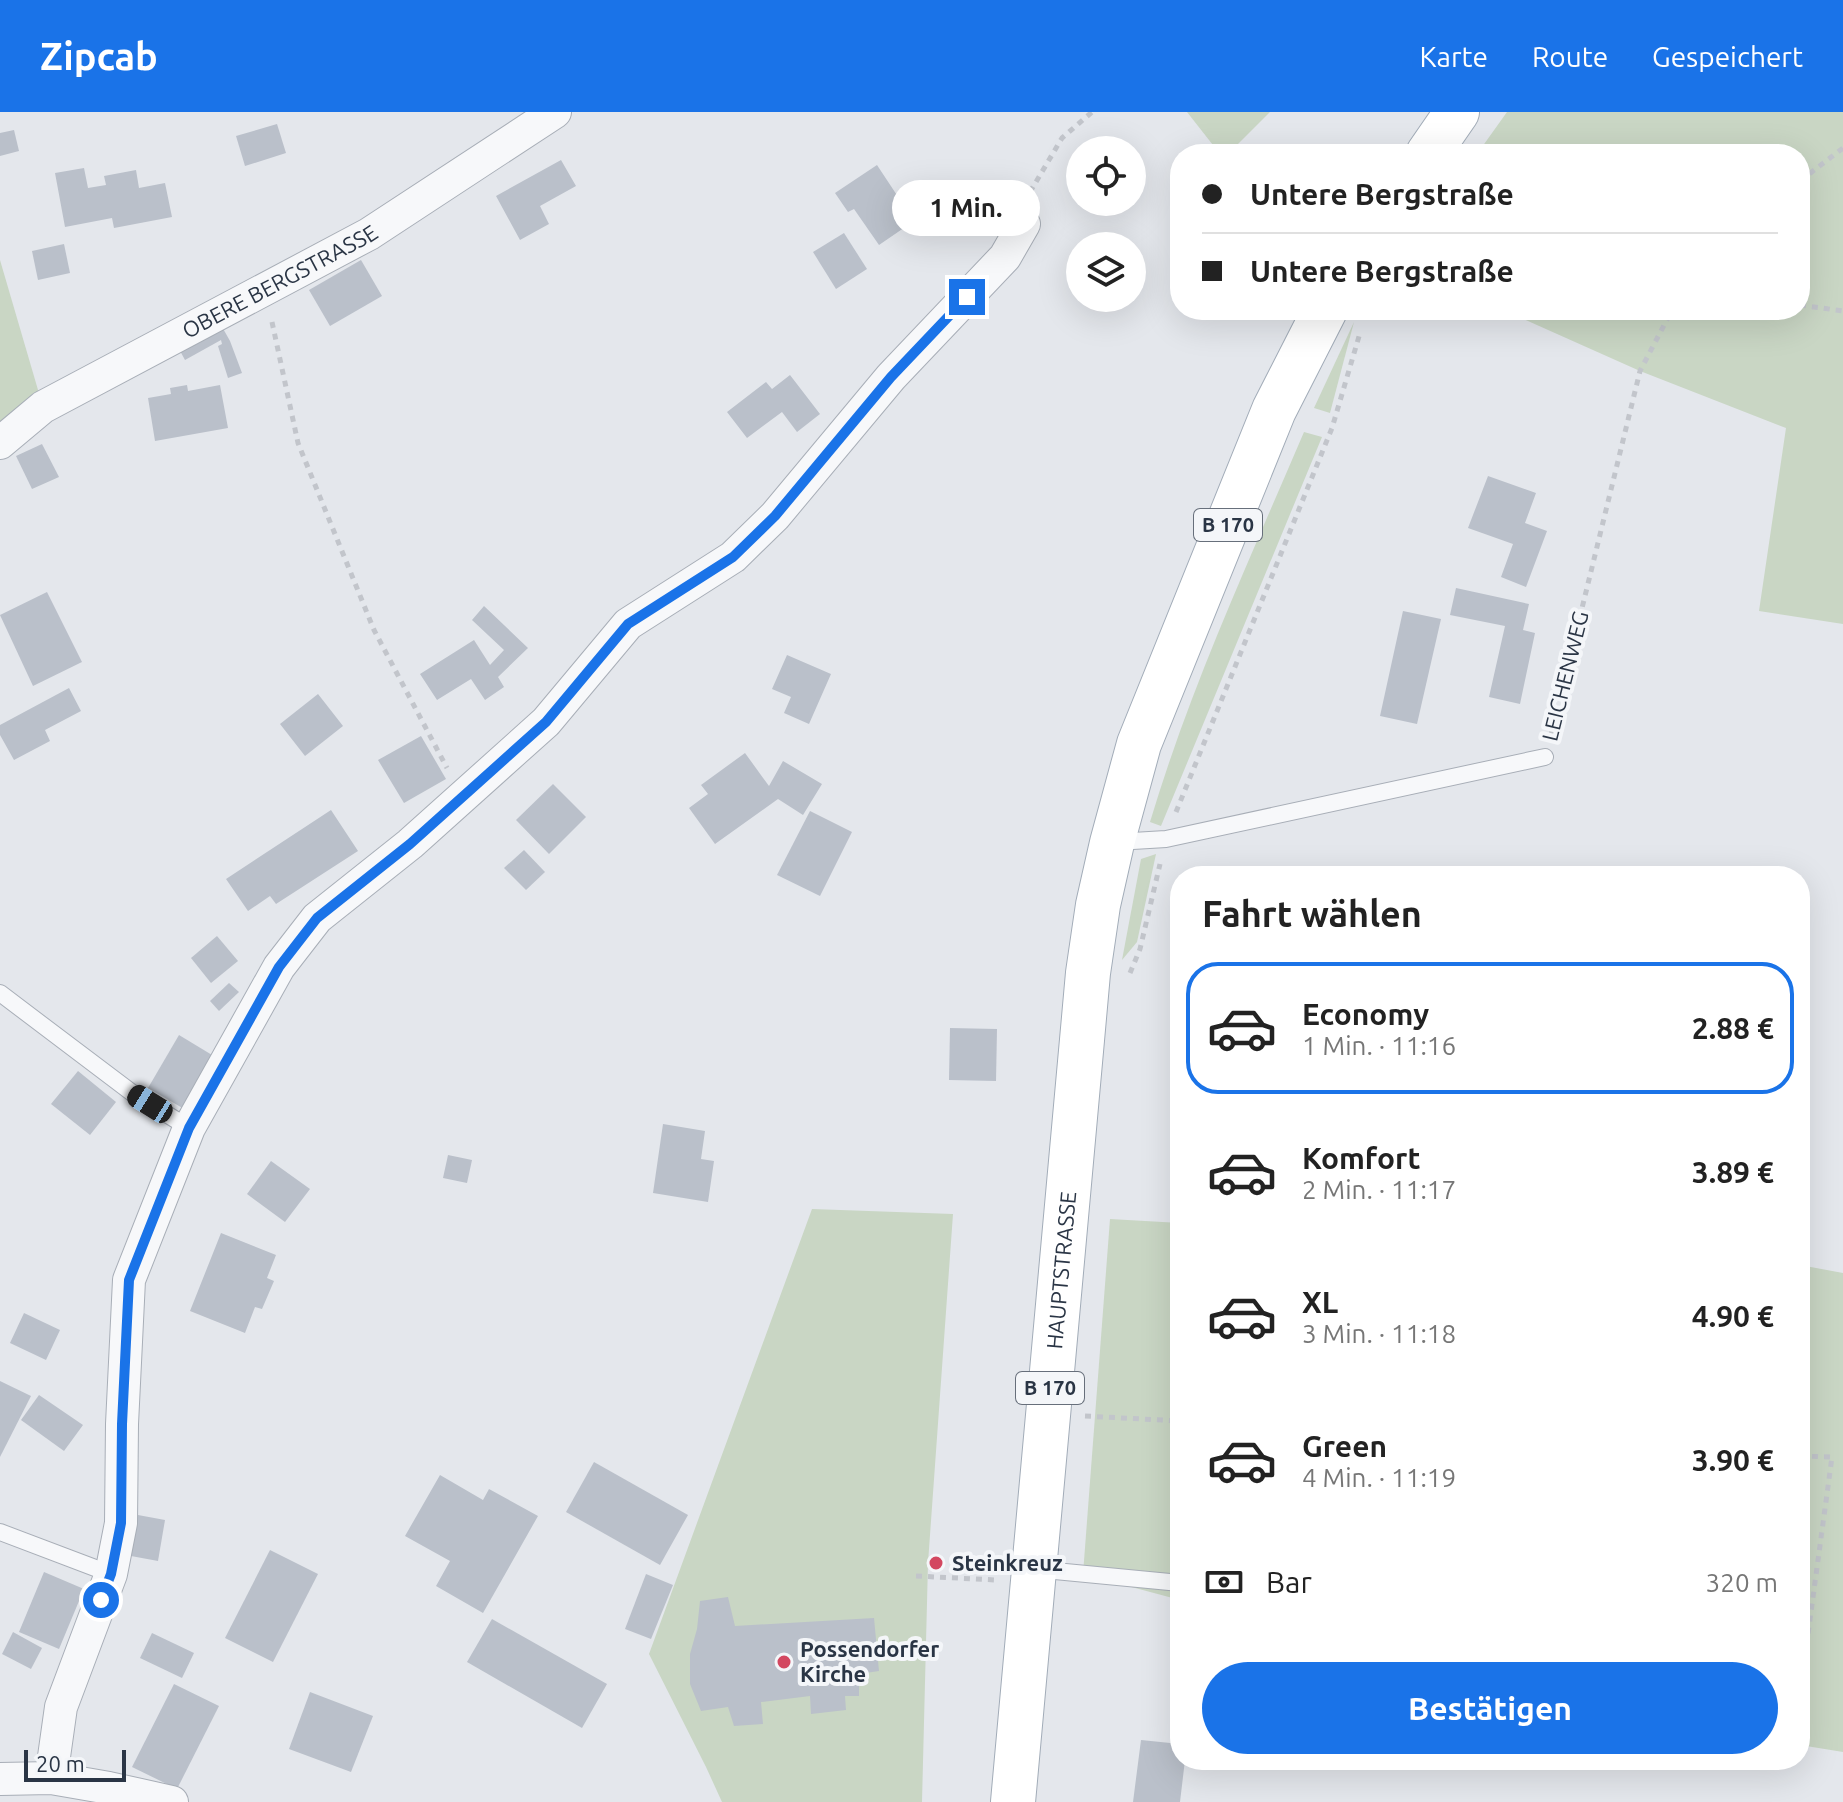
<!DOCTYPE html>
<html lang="de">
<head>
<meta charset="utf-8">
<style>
	body { margin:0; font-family:Ubuntu,sans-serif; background:#f6f6f6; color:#222; height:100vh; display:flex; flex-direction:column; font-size:30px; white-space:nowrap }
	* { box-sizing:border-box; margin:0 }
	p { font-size:26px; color:#767676 }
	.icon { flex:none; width:44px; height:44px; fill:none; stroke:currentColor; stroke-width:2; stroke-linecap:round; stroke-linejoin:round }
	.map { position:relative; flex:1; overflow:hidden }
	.details { position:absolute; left:1170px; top:754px; width:640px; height:904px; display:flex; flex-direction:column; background:#fff; border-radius:32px; box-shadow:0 8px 32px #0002 }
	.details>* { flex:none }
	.banner { position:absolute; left:1170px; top:32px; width:640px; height:176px; border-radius:32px; box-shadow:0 8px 32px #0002; display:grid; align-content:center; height:176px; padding:0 32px; background:#fff }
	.fabs { position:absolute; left:1066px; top:24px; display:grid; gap:16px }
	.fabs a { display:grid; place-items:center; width:80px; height:80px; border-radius:50%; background:#fff; box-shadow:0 8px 32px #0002; font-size:40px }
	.scale { position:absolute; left:24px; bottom:20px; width:102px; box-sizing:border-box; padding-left:8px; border:4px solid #2a3545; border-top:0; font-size:22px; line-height:28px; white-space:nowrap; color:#2a3545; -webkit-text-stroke:6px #f4f6f9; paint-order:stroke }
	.end { position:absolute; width:36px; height:36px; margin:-18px; border:10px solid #1a73e8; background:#fff; box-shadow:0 0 0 4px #fff }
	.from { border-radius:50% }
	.bubble { position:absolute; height:56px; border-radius:28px; background:#fff; box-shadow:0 8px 32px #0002; font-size:26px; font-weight:600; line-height:56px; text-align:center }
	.car { position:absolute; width:24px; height:48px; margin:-24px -12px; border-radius:10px; box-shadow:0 0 6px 2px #0007; background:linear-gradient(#222 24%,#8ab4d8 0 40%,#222 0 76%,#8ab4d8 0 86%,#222 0) }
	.banner b { display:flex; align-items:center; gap:28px; height:76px; font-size:30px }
	.banner b+b { border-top:2px solid #e0e0e0 }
	.banner i { width:20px; height:20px; background:#222 }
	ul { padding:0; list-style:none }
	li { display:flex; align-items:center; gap:24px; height:132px; margin:0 16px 12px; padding:0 16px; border:4px solid transparent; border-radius:32px }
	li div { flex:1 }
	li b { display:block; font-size:30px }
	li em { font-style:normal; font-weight:600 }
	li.on { border-color:#1a73e8 }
	li>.icon { width:72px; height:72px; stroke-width:1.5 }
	h2 { padding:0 32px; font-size:36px; line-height:96px }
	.pay { display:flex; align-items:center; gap:20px; height:88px; padding:0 32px; font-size:30px }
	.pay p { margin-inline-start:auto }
	.cta { display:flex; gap:16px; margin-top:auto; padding:16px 32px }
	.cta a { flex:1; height:92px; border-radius:48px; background:#1a73e8; color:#fff; font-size:32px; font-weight:600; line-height:92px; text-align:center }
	header { display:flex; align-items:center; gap:48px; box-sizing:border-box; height:112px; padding:0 40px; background:#1a73e8; color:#fff }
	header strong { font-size:38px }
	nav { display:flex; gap:44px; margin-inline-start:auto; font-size:28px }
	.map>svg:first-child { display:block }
	.green { fill:#c9d6c4 }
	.building { fill:#bac0ca }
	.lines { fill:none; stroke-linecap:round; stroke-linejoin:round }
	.lane-casing { stroke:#a8aeb7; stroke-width:18 }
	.street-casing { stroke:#a8aeb7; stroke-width:34 }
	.primary-casing { stroke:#a2acb8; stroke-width:46 }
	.path { stroke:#c2c5cb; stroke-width:5; stroke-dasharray:6 6; stroke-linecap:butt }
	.lane { stroke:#f7f8fa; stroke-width:16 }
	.street { stroke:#f7f8fa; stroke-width:32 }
	.primary { stroke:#fff; stroke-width:44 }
	.route { stroke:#1a73e8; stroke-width:10 }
	.poi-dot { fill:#d34760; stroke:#f4f6f9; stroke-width:3 }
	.labels { text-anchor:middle; stroke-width:8; stroke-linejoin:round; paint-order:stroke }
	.shield { fill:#f4f6f9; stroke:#676f7b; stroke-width:2 }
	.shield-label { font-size:20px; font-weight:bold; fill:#2a3545 }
	.street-label { font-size:22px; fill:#2a3545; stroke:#f4f6f9 }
	.poi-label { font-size:22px; font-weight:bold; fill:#2a3545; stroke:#f4f6f9; text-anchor:start }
</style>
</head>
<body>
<header>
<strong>Zipcab</strong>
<nav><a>Karte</a><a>Route</a><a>Gespeichert</a></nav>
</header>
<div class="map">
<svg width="1843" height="1690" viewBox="0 0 1843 1690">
	<rect width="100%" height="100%" fill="#e4e7ec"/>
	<g class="green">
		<polygon points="1187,0 1270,0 1228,42 1220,42"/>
		<polygon points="1507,0 1843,0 1843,512 1759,499 1786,316 1640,259 1503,198 1800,198 1800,42 1477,42"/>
		<polygon points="0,148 43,295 0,331"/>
		<polygon points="1354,210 1330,301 1314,296"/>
		<path d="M1304 320 1322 325 1161 714 1150 710C1190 576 1249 449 1304 320Z"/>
		<polygon points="1156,742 1137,830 1122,848 1141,747"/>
		<polygon points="812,1097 953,1102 928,1451 922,1690 722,1690 706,1655 649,1542"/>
		<polygon points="1110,1107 1180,1111 1180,1488 1083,1462"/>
		<polygon points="1800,1153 1843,1161 1843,1640 1800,1633"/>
	</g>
	<g class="building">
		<polygon points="277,12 286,41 245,54 236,24"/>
		<polygon points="14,18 19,39 0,44 0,21"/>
		<polygon points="561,48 576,74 540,94 549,112 520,128 496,84"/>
		<polygon points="877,53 914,109 879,133 854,97 848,100 835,81"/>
		<polygon points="84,56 88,76 106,73 104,64 136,58 139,76 165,71 172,105 114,116 112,106 65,115 55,61"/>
		<polygon points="844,121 867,157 836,177 813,140"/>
		<polygon points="64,132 70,161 38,168 32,139"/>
		<polygon points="361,148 382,184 330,214 309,178"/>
		<polygon points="221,213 230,229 242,261 228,266 218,234 222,232 221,228 185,248 179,237"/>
		<polygon points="790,263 820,302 797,320 782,300 747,326 727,300 766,270 772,277"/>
		<polygon points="187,273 188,279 220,273 228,316 155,329 148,286 171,282 170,276"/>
		<polygon points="42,332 59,365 32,377 16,344"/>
		<polygon points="1488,364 1536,381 1525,411 1547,419 1526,475 1501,465 1513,432 1468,416"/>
		<polygon points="1456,476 1529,492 1523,518 1535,521 1520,592 1489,585 1505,514 1450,503"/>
		<polygon points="47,480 82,550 33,574 0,503"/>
		<polygon points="484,494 528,536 498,565 504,575 485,588 471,567 437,588 420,562 474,528 490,553 504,538 472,508"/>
		<polygon points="1403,499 1441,507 1417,612 1380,604"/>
		<polygon points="787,543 831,562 809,612 784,601 791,585 772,577"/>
		<polygon points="69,576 81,599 45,618 50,629 14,648 0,623 0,613"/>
		<polygon points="318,582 343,614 305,644 280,612"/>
		<polygon points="421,624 446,667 404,691 378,648"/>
		<polygon points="745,641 769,674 783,649 822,672 803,703 778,687 715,732 689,696 708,682 701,673"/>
		<polygon points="553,672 586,705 549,742 516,708"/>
		<polygon points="331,698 358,739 276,792 270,784 248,799 226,767"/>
		<polygon points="810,699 852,720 820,784 777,763"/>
		<polygon points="524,738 545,760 526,778 504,756"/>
		<polygon points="217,824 238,849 211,871 191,846"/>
		<polygon points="229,871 239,880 219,899 210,889"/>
		<polygon points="950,916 997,917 996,969 949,968"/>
		<polygon points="179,923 217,946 186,998 148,976"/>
		<polygon points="78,959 116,990 90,1023 51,992"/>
		<polygon points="663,1012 705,1019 701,1047 714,1049 708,1090 653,1081"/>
		<polygon points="448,1043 472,1048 467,1071 443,1066"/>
		<polygon points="271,1049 310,1077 285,1110 247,1082"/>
		<polygon points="221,1121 276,1143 267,1166 274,1169 262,1197 255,1195 245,1221 190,1199"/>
		<polygon points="24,1201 60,1218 46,1248 10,1231"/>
		<polygon points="0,1269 31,1284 0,1345"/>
		<polygon points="39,1283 83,1313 64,1339 21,1308"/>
		<polygon points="594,1350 688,1403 660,1453 566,1400"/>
		<polygon points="440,1363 483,1388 489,1377 538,1404 483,1501 436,1474 450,1449 405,1424"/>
		<polygon points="138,1403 165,1408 158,1449 131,1444"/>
		<polygon points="270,1438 318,1462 273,1550 225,1526"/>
		<polygon points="44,1460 84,1477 59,1537 19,1520"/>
		<polygon points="646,1462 673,1473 651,1527 625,1517"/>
		<polygon points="728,1485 735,1514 874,1506 879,1559 859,1562 859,1584 845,1584 846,1598 811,1602 810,1584 761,1590 763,1612 734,1614 728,1595 701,1599 690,1572 690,1542 697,1517 700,1489"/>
		<polygon points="492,1507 607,1572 582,1616 467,1550"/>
		<polygon points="13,1520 42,1536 31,1557 2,1542"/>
		<polygon points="152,1521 194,1541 182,1566 140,1546"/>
		<polygon points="174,1572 219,1594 177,1677 132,1655"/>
		<polygon points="310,1580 373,1604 351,1660 289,1637"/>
		<polygon points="1141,1628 1180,1632 1180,1648 1185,1648 1180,1690 1133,1690"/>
	</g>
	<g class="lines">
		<defs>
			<g id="lane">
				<polyline points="1116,730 1166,727 1545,645"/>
				<polyline points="0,881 131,980 189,1016"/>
				<polyline points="0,1420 111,1462"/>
				<polyline points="1034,1457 1180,1471"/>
			</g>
			<g id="street">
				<path id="s1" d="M0 331 43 295 369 122 555 0"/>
				<polyline points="51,1666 61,1595 111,1462 121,1411 122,1312 129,1168 189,1016 279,855 317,806 410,732 546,610 628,512 733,445 775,404 891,265 1005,145 1024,112"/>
				<polyline points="0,1667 51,1666 109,1676 172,1690"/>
			</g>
			<g id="primary">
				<polyline points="1428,42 1457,0"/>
				<path id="s2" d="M1013 1690 1082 928 1088 861 1098 793 1112 731 1139 632 1274 298 1325 198"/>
			</g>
		</defs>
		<use href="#lane" class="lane-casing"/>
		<use href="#street" class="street-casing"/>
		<use href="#primary" class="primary-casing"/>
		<g class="path">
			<polyline points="1800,69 1843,36"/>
			<polyline points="1030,80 1062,26 1092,0"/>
			<polyline points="1800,193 1843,199"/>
			<polyline points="272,210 298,331 374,518 447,656"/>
			<polyline points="1551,623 1640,259 1672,198"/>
			<polyline points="1176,700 1332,316 1360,221"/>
			<polyline points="1130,861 1140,837 1160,752"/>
			<polyline points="1085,1304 1180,1309"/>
			<polyline points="1800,1344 1832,1345 1808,1522"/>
			<polyline points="916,1464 996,1468"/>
		</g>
		<use href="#lane" class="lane"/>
		<use href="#street" class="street"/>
		<use href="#primary" class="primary"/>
	</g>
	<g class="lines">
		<polyline class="route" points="101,1488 111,1462 121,1411 122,1312 129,1168 189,1016 279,855 317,806 410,732 546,610 628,512 733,445 775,404 891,265 967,185"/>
	</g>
	<g class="poi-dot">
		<circle cx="936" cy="1451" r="8"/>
		<circle cx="784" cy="1550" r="8"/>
	</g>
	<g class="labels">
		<g class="shield">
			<rect x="1194" y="397" width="68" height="32" rx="6"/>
			<rect x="1016" y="1260" width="68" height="32" rx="6"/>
		</g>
		<g class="shield-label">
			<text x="1228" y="420">B 170</text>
			<text x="1050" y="1283">B 170</text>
		</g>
		<g class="street-label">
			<text dy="8" stroke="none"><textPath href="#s1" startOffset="324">OBERE BERGSTRASSE</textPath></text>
			<text transform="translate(1565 564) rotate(-76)" y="8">LEICHENWEG</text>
			<text dy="8" stroke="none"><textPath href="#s2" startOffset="534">HAUPTSTRASSE</textPath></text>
		</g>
		<g class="poi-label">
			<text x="952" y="1459">Steinkreuz</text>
			<text x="800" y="1545">Possendorfer<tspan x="800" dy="25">Kirche</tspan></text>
		</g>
	</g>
</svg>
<div class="fabs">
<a><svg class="icon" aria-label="locate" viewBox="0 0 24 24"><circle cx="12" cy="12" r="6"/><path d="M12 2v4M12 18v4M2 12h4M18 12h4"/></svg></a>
<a><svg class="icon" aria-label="layers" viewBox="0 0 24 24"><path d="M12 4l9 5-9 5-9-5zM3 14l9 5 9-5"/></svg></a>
</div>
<div class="scale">20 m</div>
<i class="end from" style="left:101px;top:1488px"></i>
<i class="end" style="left:967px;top:185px"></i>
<div class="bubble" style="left:892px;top:68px;width:148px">1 Min.</div>
<i class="car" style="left:150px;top:992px;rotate:302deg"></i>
<div class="banner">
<b><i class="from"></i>Untere Bergstraße</b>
<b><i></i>Untere Bergstraße</b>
</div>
<section class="details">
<h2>Fahrt wählen</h2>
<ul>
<li class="on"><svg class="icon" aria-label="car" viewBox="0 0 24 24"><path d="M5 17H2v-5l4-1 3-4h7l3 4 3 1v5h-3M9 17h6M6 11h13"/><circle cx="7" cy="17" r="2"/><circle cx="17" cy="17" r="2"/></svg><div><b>Economy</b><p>1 Min. · 11:16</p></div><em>2.88 €</em></li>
<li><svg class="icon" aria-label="car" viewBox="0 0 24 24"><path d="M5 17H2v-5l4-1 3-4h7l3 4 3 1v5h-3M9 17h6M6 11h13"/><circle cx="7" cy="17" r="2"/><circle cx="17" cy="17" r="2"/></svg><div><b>Komfort</b><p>2 Min. · 11:17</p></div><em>3.89 €</em></li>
<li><svg class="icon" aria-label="car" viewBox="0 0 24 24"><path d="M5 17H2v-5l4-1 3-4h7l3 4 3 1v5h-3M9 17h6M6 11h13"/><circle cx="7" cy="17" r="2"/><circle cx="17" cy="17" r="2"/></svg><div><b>XL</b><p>3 Min. · 11:18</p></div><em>4.90 €</em></li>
<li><svg class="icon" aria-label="car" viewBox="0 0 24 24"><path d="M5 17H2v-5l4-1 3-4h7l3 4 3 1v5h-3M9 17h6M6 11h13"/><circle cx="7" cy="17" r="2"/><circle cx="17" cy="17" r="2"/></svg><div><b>Green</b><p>4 Min. · 11:19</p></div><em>3.90 €</em></li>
</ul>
<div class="pay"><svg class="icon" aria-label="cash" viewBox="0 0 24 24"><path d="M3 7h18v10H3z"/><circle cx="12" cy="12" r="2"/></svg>Bar<p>320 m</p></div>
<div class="cta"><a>Bestätigen</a></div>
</section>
</div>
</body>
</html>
